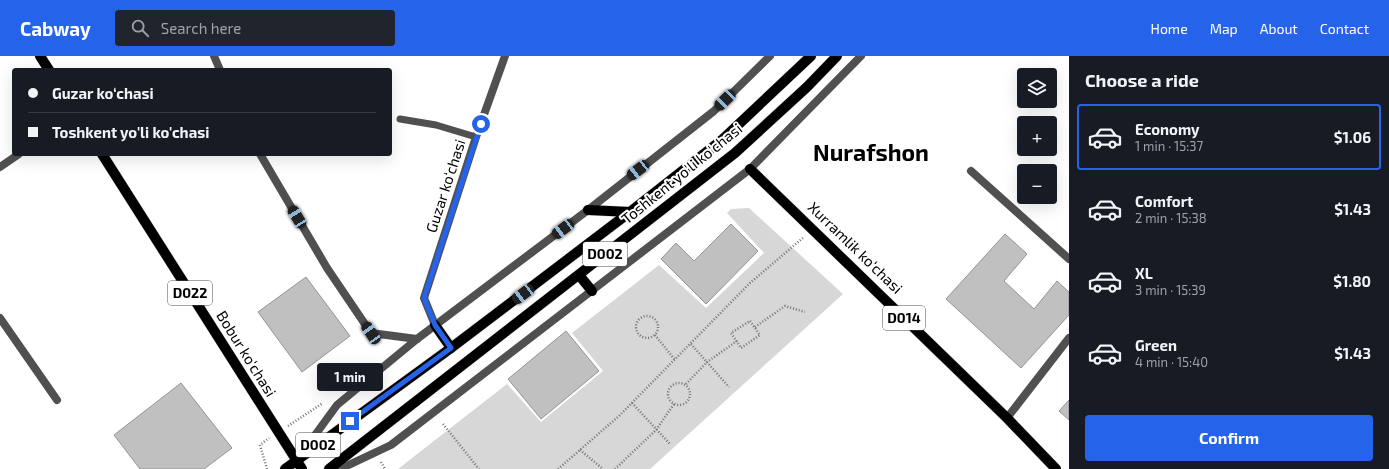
<!DOCTYPE html>
<html lang="en">
<head>
<meta charset="utf-8">
<style>
	body { margin:0; font-family:"Exo 2",sans-serif; background:#20242c; color:#f1f3f6; height:100vh; display:flex; flex-direction:column; font-size:15px; white-space:nowrap }
	* { box-sizing:border-box; margin:0 }
	p { font-size:13px; color:#9ea1a6 }
	.icon { flex:none; width:22px; height:22px; fill:none; stroke:currentColor; stroke-width:2; stroke-linecap:round; stroke-linejoin:round }
	.map { position:relative; flex:1; overflow:hidden }
	.side { display:flex; flex-direction:column; background:#171b24; width:320px }
	.side>* { flex:none }
	.hud { position:absolute; left:12px; top:12px; width:380px; height:88px; border-radius:4px; box-shadow:0 4px 16px #0002; display:grid; align-content:center; height:88px; padding:0 16px; background:#171b24 }
	.controls { position:absolute; left:1017px; top:12px; display:grid; gap:8px }
	.controls a { display:grid; place-items:center; width:40px; height:40px; border-radius:4px; background:#171b24; box-shadow:0 4px 16px #0002; font-size:20px }
	.end { position:absolute; width:18px; height:18px; margin:-9px; border:5px solid #2563eb; background:#fff; box-shadow:0 0 0 2px #fff }
	.from { border-radius:50% }
	.bubble { position:absolute; height:28px; border-radius:4px; background:#171b24; box-shadow:0 4px 16px #0002; font-size:13px; font-weight:700; line-height:28px; text-align:center }
	.car { position:absolute; width:12px; height:24px; margin:-12px -6px; border-radius:5px; box-shadow:0 0 3px 1px #0007; background:linear-gradient(#222 24%,#8ab4d8 0 40%,#222 0 76%,#8ab4d8 0 86%,#222 0) }
	.hud b { display:flex; align-items:center; gap:14px; height:38px; font-size:15px }
	.hud b+b { border-top:1px solid #363941 }
	.hud i { width:10px; height:10px; background:#f1f3f6 }
	ul { padding:0; list-style:none }
	li { display:flex; align-items:center; gap:12px; height:66px; margin:0 8px 6px; padding:0 8px; border:2px solid transparent; border-radius:4px }
	li div { flex:1 }
	li b { display:block; font-size:15px }
	li em { font-style:normal; font-weight:700 }
	li.on { border-color:#2563eb }
	li>.icon { width:36px; height:36px; stroke-width:1.5 }
	h2 { padding:0 16px; font-size:18px; line-height:48px }
	.cta { display:flex; gap:8px; margin-top:auto; padding:8px 16px }
	.cta a { flex:1; height:46px; border-radius:4px; background:#2563eb; color:#fff; font-size:16px; font-weight:700; line-height:46px; text-align:center }
	header { display:flex; align-items:center; gap:24px; box-sizing:border-box; height:56px; padding:0 20px; background:#2563eb; color:#fff }
	header strong { font-size:19px }
	nav { display:flex; gap:22px; margin-inline-start:auto; font-size:14px }
	.search { width:280px; height:36px; background:#20242c; display:flex; align-items:center; gap:10px; box-sizing:border-box; padding:0 14px; border-radius:4px; color:#9ea1a6; font-size:15px }
	main { display:flex; flex:1; min-height:0 }
	.map>svg:first-child { display:block }
	.green { fill:#d7d7d7 }
	.building { fill:#c0c0c0; stroke:#949494 }
	.lines { fill:none; stroke-linecap:round; stroke-linejoin:round }
	.primary-casing { stroke:#dbdbdb; stroke-width:11 }
	.path { stroke:#727272; stroke-width:2.5; stroke-dasharray:1 2; stroke-linecap:butt }
	.service { stroke:#505050; stroke-width:7 }
	.minor { stroke:#505050; stroke-width:8 }
	.tertiary { stroke:#505050; stroke-width:8 }
	.primary { stroke:#000; stroke-width:10 }
	.route { stroke:#2563eb; stroke-width:5 }
	.labels { text-anchor:middle; stroke-width:4; stroke-linejoin:round; paint-order:stroke }
	.shield { fill:#fff; stroke:#4c4c4c; stroke-width:1 }
	.shield-label { font-size:14px; font-weight:bold; fill:#000 }
	.street-label { font-size:15px; fill:#000; stroke:#fff }
	.town-label { font-size:23px; font-weight:bold; fill:#000; stroke:#fff }
</style>
</head>
<body>
<header>
<strong>Cabway</strong>
<div class="search"><svg class="icon" aria-label="search" viewBox="0 0 24 24"><circle cx="10" cy="10" r="6"/><path d="M15 15l6 6"/></svg>Search here</div>
<nav><a>Home</a><a>Map</a><a>About</a><a>Contact</a></nav>
</header>
<main>
<div class="map">
<svg width="1069" height="413" viewBox="0 0 1069 413">
	<rect width="100%" height="100%" fill="#fff"/>
	<polygon class="green" points="749,152 843,238 650,413 398,413 507,328 541,366 603,315 572,277 659,209 706,252 764,197 727,157 731,153"/>
	<g class="building">
		<polygon points="731,168 758,195 706,248 661,203 676,187 694,205"/>
		<polygon points="1005,178 1027,198 1004,225 1034,253 1057,225 1069,236 1069,259 1021,312 946,243"/>
		<polygon points="306,221 350,280 302,316 258,256"/>
		<polygon points="566,275 599,315 541,363 508,323"/>
		<polygon points="181,327 232,392 204,413 140,413 114,379"/>
		<polygon points="1069,344 1069,364 1059,355"/>
	</g>
	<g class="lines">
		<defs>
			<g id="primary">
				<polyline points="40,0 49,14"/>
				<polyline points="102,98 302,413"/>
				<polyline points="750,113 1007,362 1056,413"/>
				<polyline points="588,154 630,156"/>
				<polyline points="579,219 592,235"/>
				<polyline points="435,269 451,292"/>
				<polyline points="285,413 451,292 630,156 723,83 811,0"/>
				<polyline points="329,413 735,97 807,31 837,0"/>
			</g>
		</defs>
		<use href="#primary" class="primary-casing"/>
		<g class="path">
			<circle cx="647" cy="271" r="11"/>
			<polygon points="750,265 760,279 741,292 731,277"/>
			<polyline points="755,271 785,250 805,256"/>
			<polyline points="655,279 675,304"/>
			<polyline points="691,288 729,331"/>
			<circle cx="679" cy="338" r="11"/>
			<polyline points="686,328 707,306 737,285"/>
			<polyline points="632,347 670,388"/>
			<polyline points="443,368 479,413"/>
			<polyline points="288,370 323,347"/>
			<polyline points="580,394 603,413"/>
			<polyline points="381,406 385,413"/>
			<polyline points="267,413 260,389 269,382"/>
			<polyline points="558,413 619,360 750,227 804,181"/>
			<polyline points="615,413 656,374 674,348"/>
		</g>
		<polyline class="service" points="400,63 436,69 476,81"/>
		<g class="minor">
			<polyline points="214,0 220,14"/>
			<polyline points="260,98 327,212 371,277 417,283"/>
			<polyline points="0,111 19,98"/>
			<polyline points="971,115 1069,203"/>
			<polyline points="0,262 57,344"/>
			<polyline points="435,269 424,242 476,81 505,0"/>
			<polyline points="1007,362 1069,282"/>
		</g>
		<g class="tertiary">
			<polyline points="299,401 337,349 417,283 588,154 714,55 770,0"/>
			<polyline points="340,413 391,389 750,113 861,0"/>
		</g>
		<use href="#primary" class="primary"/>
	</g>
	<g class="lines">
		<polyline class="route" points="350,365 451,292 435,269 424,242 481,68"/>
	</g>
	<g class="labels">
		<g class="shield">
			<rect x="583" y="186" width="44" height="24" rx="3"/>
			<rect x="168" y="225" width="44" height="24" rx="3"/>
			<rect x="883" y="250" width="42" height="24" rx="3"/>
			<rect x="296" y="377" width="44" height="24" rx="3"/>
		</g>
		<g class="shield-label">
			<text x="605" y="203">D002</text>
			<text x="190" y="242">D022</text>
			<text x="904" y="267">D014</text>
			<text x="318" y="394">D002</text>
		</g>
		<g class="street-label">
			<text transform="translate(682 118) rotate(-39)" y="5">Toshkent yo'li ko'chasi</text>
			<text transform="translate(446 130) rotate(-72)" y="5">Guzar ko‘chasi</text>
			<text transform="translate(855 192) rotate(44)" y="5">Xurramlik ko‘chasi</text>
			<text transform="translate(246 298) rotate(58)" y="5">Bobur ko‘chasi</text>
		</g>
		<g class="town-label">
			<text x="871" y="105">Nurafshon</text>
		</g>
	</g>
</svg>
<div class="controls">
<a><svg class="icon" aria-label="layers" viewBox="0 0 24 24"><path d="M12 4l9 5-9 5-9-5zM3 14l9 5 9-5"/></svg></a>
<a>+</a>
<a>−</a>
</div>
<i class="end from" style="left:481px;top:68px"></i>
<i class="end" style="left:350px;top:365px"></i>
<div class="bubble" style="left:317px;top:307px;width:66px">1 min</div>
<i class="car" style="left:725px;top:44px;rotate:226deg"></i>
<i class="car" style="left:638px;top:114px;rotate:232deg"></i>
<i class="car" style="left:297px;top:161px;rotate:329deg"></i>
<i class="car" style="left:563px;top:173px;rotate:233deg"></i>
<i class="car" style="left:523px;top:238px;rotate:233deg"></i>
<i class="car" style="left:371px;top:277px;rotate:326deg"></i>
<div class="hud">
<b><i class="from"></i>Guzar ko‘chasi</b>
<b><i></i>Toshkent yo'li ko'chasi</b>
</div>
</div>
<section class="side">
<h2>Choose a ride</h2>
<ul>
<li class="on"><svg class="icon" aria-label="car" viewBox="0 0 24 24"><path d="M5 17H2v-5l4-1 3-4h7l3 4 3 1v5h-3M9 17h6M6 11h13"/><circle cx="7" cy="17" r="2"/><circle cx="17" cy="17" r="2"/></svg><div><b>Economy</b><p>1 min · 15:37</p></div><em>$1.06</em></li>
<li><svg class="icon" aria-label="car" viewBox="0 0 24 24"><path d="M5 17H2v-5l4-1 3-4h7l3 4 3 1v5h-3M9 17h6M6 11h13"/><circle cx="7" cy="17" r="2"/><circle cx="17" cy="17" r="2"/></svg><div><b>Comfort</b><p>2 min · 15:38</p></div><em>$1.43</em></li>
<li><svg class="icon" aria-label="car" viewBox="0 0 24 24"><path d="M5 17H2v-5l4-1 3-4h7l3 4 3 1v5h-3M9 17h6M6 11h13"/><circle cx="7" cy="17" r="2"/><circle cx="17" cy="17" r="2"/></svg><div><b>XL</b><p>3 min · 15:39</p></div><em>$1.80</em></li>
<li><svg class="icon" aria-label="car" viewBox="0 0 24 24"><path d="M5 17H2v-5l4-1 3-4h7l3 4 3 1v5h-3M9 17h6M6 11h13"/><circle cx="7" cy="17" r="2"/><circle cx="17" cy="17" r="2"/></svg><div><b>Green</b><p>4 min · 15:40</p></div><em>$1.43</em></li>
</ul>
<div class="cta"><a>Confirm</a></div>
</section>
</main>
</body>
</html>
